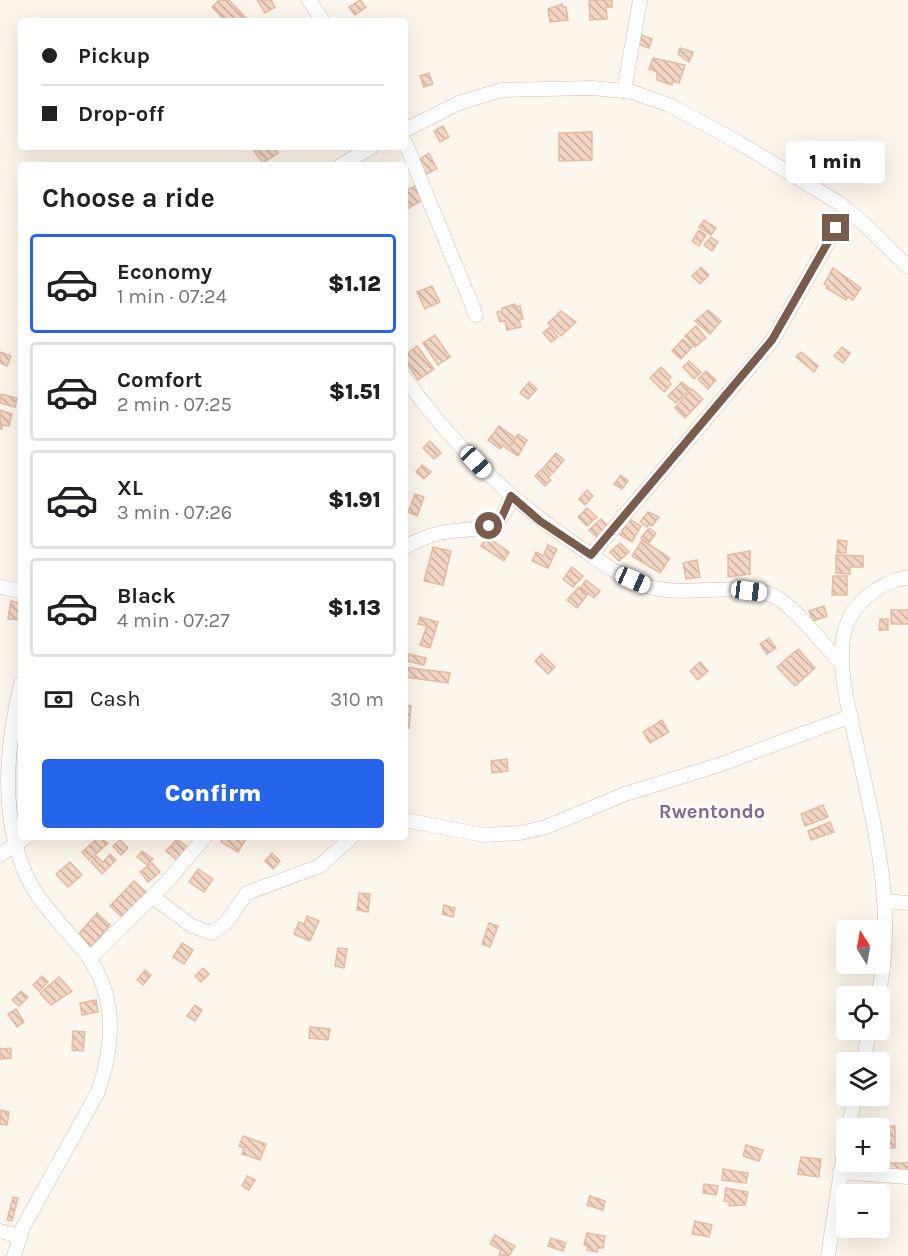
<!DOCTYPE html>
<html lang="en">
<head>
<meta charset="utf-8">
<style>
	body { margin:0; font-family:Karla,sans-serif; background:#f6f6f6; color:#202124; height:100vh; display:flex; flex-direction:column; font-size:22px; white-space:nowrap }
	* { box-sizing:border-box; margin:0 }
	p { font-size:20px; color:#757577 }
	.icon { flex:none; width:33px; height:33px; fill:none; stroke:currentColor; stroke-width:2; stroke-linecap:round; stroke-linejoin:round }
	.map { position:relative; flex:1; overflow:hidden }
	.details { position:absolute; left:18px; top:162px; width:390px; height:678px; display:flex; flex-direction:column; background:#fff; border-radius:6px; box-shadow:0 6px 24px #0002 }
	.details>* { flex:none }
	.banner { position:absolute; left:18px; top:18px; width:390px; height:132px; border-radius:6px; box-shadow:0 6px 24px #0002; display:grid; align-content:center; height:132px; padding:0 24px; background:#fff }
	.needle { width:39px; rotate:349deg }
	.buttons { position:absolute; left:836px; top:920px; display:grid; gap:12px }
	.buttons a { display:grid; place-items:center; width:54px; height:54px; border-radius:6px; background:#fff; box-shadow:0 6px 24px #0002; font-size:30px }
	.end { position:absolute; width:27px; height:27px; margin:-14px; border:8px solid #7a5c4d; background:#fff; box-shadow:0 0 0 3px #fff }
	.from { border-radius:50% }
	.bubble { position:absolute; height:42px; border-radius:6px; background:#fff; box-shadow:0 6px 24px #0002; font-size:20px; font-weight:800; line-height:42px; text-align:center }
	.car { position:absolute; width:18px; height:36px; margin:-18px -9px; border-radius:8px; box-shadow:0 0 4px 2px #0007; background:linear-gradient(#fff 24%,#345 0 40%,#fff 0 76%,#345 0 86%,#fff 0) }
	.banner b { display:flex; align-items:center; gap:21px; height:57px; font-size:22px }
	.banner b+b { border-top:2px solid #e0e0e0 }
	.banner i { width:15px; height:15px; background:#202124 }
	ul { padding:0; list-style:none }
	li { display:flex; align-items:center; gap:18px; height:99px; margin:0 12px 9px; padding:0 12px; border:3px solid #e0e0e0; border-radius:6px }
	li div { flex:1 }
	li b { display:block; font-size:22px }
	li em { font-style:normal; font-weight:800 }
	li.selected { border-color:#2563eb }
	li>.icon { width:54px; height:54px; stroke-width:1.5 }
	h2 { padding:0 24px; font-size:27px; line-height:72px }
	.pay { display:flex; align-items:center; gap:15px; height:66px; padding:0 24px; font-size:22px }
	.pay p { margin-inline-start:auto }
	.primary-button { display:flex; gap:12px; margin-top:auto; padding:12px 24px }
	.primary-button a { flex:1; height:69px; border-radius:6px; background:#2563eb; color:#fff; font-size:24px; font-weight:800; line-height:69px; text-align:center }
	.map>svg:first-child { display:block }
	.building { fill:url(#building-back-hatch); stroke:#e6bba3; stroke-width:1.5 }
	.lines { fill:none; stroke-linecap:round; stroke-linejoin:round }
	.minor-casing { stroke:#d1beb0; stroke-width:15 }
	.minor { stroke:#fff; stroke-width:14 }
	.route { stroke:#7a5c4d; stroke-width:8 }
	.labels { text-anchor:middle; stroke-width:6; stroke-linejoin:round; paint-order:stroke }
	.quarter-label { font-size:20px; font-weight:bold; fill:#846695; stroke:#fffaf3 }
</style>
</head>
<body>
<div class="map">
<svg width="908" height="1256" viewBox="0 0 908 1256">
	<defs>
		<pattern id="building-back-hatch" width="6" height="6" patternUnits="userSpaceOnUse" patternTransform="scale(1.5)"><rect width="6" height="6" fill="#f3d5c3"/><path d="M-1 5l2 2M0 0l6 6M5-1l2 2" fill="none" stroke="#cab0a1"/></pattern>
	</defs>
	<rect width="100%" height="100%" fill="#fdf6ec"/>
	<g class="building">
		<polygon points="219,0 229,0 248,20 225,21 212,7"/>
		<polygon points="257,0 271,0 275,7 265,13"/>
		<polygon points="360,0 366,7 355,15 349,7"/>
		<polygon points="589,0 612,0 612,7 606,7 607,19 590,20"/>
		<polygon points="562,4 563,7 566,7 568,20 550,22 548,9"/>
		<polygon points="639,34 652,39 649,48 636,43"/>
		<polygon points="680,48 693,52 689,62 678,54"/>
		<polygon points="653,58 685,65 679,83 673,81 672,85 657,80 657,72 649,69"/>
		<polygon points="429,73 433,84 424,87 420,76"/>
		<polygon points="443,126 449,137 440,142 434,131"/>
		<polygon points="592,132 592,160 559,161 559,133"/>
		<polygon points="859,142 868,144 864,160 855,157"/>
		<polygon points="261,147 274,147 278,153 263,163 254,151"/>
		<polygon points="429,153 437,169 424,175 417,161"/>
		<polygon points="417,185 424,199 407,209 405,191"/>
		<polygon points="704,220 716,228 711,235 699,227"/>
		<polygon points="699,230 706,235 699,246 692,241"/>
		<polygon points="711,237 718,242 712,251 704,245"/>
		<polygon points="701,267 709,275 700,284 692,276"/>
		<polygon points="833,268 861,288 853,300 848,297 846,300 826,288 827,286 824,284"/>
		<polygon points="432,286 440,302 425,309 417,292"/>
		<polygon points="515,304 516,307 520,306 523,319 519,319 521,327 507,330 505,321 500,322 497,312 502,311 502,308"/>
		<polygon points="708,310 721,321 710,334 695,321"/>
		<polygon points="561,311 576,322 561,336 548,323"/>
		<polygon points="696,326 706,338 695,347 685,336"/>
		<polygon points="550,327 558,337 551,342 543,333"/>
		<polygon points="435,335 450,357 438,365 423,343"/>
		<polygon points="683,339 692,347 681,359 672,351"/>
		<polygon points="417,346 434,369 418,380 405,361 405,355"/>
		<polygon points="842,347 850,353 843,363 834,356"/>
		<polygon points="0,352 11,356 7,366 0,363"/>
		<polygon points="801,352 818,366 814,372 796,357"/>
		<polygon points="689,361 701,372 694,379 683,367"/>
		<polygon points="661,367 671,377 668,380 671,384 664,392 650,378"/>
		<polygon points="706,371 716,380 708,389 698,379"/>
		<polygon points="529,382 537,389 528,399 520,393"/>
		<polygon points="682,382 690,389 676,403 668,396"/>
		<polygon points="692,389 703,399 685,418 675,408"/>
		<polygon points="1,394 17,398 15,407 0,403"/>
		<polygon points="0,410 12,414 9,426 3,425 1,430"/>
		<polygon points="499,426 515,438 507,449 503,445 500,449 488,440"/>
		<polygon points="518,434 527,440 518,456 509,450"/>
		<polygon points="430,441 441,453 434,459 423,448"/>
		<polygon points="556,453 564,460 553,473 545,466"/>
		<polygon points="422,465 431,472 424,479 416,472"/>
		<polygon points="544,467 551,475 548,478 551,480 545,486 535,476"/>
		<polygon points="621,475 628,481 622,489 614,484"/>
		<polygon points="587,490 593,496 585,505 579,499"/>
		<polygon points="415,494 424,497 417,516 408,512"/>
		<polygon points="587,508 597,517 587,526 578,517"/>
		<polygon points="648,512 659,517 652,526 649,524 647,527 640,522"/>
		<polygon points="601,519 609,527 598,538 589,530"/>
		<polygon points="629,519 641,526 632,542 620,535"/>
		<polygon points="649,528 656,533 649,543 641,538"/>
		<polygon points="487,537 509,552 504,561 481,546"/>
		<polygon points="642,540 670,558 660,573 632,556"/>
		<polygon points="838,540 847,541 846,553 837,553"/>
		<polygon points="620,543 629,552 619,561 610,552"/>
		<polygon points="548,545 557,549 548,568 532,561 536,552 543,556"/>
		<polygon points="433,547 451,551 443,585 424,581"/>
		<polygon points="750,551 750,574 728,577 728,555"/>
		<polygon points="836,555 863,556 863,567 850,567 850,574 836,573"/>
		<polygon points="697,560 700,577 686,579 683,563"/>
		<polygon points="572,567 583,576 573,587 563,579"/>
		<polygon points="833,576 847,576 847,595 832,595"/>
		<polygon points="586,580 600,591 594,598 581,587"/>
		<polygon points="579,587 588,594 577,608 567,600"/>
		<polygon points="11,601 21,603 20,620 8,619"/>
		<polygon points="824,606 827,616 813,621 809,611"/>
		<rect x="891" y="610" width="17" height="14"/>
		<polygon points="420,617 438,622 430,648 420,645 427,626 418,624"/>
		<polygon points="880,619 888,619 888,630 879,630"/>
		<polygon points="769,638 776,648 767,654 760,644"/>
		<polygon points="798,649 815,668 795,686 777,667"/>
		<polygon points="409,654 426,658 424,665 407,661"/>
		<polygon points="542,654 555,667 548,674 535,661"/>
		<polygon points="700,662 708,671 698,680 690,671"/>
		<polygon points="405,667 450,673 448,683 405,677"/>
		<polygon points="405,705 411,706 409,728 405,728"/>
		<polygon points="662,720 669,732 650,743 643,732"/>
		<polygon points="507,759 508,771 492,773 491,761"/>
		<polygon points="823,805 828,817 805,826 801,814"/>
		<polygon points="830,822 834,832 811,840 808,831"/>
		<polygon points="99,837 108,843 89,860 82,852"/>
		<polygon points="224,837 244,837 246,839 238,852 221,842"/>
		<polygon points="177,839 189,848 178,861 166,851"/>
		<polygon points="120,840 128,848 121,855 113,846"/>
		<polygon points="142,851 153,859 147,865 137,857"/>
		<polygon points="272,853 280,861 273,869 265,861"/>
		<polygon points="110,854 116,860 102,874 91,862 96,856 103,862"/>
		<polygon points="70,862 82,875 68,887 56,874"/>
		<polygon points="152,863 160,872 148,882 140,872"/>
		<polygon points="198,869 213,879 204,892 189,882"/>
		<polygon points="134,881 147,893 123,918 110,906"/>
		<polygon points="359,893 370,894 368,912 357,910"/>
		<polygon points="444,905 455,908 453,917 442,914"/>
		<polygon points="97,913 110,925 91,947 78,935"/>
		<polygon points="307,916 319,921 310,941 294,934 299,922 304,924"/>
		<polygon points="489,923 498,926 490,947 482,944"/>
		<polygon points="182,943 193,950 184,964 173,957"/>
		<polygon points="338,948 347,949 344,968 335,966"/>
		<polygon points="203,968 209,974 201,982 195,976"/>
		<polygon points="145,970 151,975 143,985 137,980"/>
		<polygon points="42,976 48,982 39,991 33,985"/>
		<polygon points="59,977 72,991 51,1005 40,993"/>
		<polygon points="21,991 28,997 19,1006 12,1000"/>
		<polygon points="96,1000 98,1012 82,1015 80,1003"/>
		<polygon points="195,1005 202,1010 195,1021 187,1016"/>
		<polygon points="16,1009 24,1022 17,1027 8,1014"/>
		<polygon points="310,1027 330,1029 328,1040 309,1038"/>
		<polygon points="73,1031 85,1032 83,1051 72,1050"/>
		<polygon points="11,1048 11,1058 0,1059 0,1049"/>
		<polygon points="1,1110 9,1112 7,1125 0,1124"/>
		<polygon points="876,1126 895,1126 895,1148 879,1148 879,1128"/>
		<polygon points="243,1136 266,1144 260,1160 242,1154 244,1148 239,1146"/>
		<polygon points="746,1145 763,1150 759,1161 743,1156"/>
		<polygon points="801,1157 821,1159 819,1177 798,1174"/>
		<rect x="862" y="1163" width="46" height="10"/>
		<polygon points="723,1169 748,1173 746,1183 722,1180"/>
		<polygon points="247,1176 255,1180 249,1190 242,1186"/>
		<polygon points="704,1184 718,1186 716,1195 703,1193"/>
		<polygon points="726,1188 748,1192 745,1205 729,1206 730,1202 724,1201"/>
		<polygon points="590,1196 605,1201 603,1210 587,1205"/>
		<polygon points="13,1197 18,1198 12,1221 7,1220"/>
		<polygon points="695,1221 712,1225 709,1237 692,1234"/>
		<polygon points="587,1233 605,1236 603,1248 598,1248 597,1252 587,1250 588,1246 584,1245"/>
		<polygon points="495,1235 515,1246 509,1256 499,1255 501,1250 490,1244"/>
		<polygon points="551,1238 566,1243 563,1251 548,1246"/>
	</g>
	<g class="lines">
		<defs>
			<g id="minor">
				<polyline points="309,0 323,21"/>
				<polyline points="624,91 640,0"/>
				<polyline points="405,130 459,103 501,90 593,88 632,92 669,105 738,142 839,203 862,222 908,267"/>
				<polyline points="405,142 476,315"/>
				<polyline points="341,165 372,147"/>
				<path d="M405 378C453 446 512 502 581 548 601 562 621 577 644 585 683 600 745 578 779 599 798 611 826 647 842 665"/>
				<path d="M405 547C416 541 428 536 440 533 472 526 501 537 511 496"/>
				<polyline points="591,555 772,341 847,209"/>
				<polyline points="0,587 21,591"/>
				<polyline points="405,820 484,835 520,833 546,827 625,794 719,765 851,716"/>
				<polyline points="0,855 26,837"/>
				<polyline points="153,897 192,926 211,933 225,924 247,893 320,866 352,837"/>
				<polyline points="884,901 908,903"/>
				<polyline points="90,958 165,884 205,837"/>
				<path d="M878 996C897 913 875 829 857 747 850 713 838 674 843 639 848 605 877 583 908 577"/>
				<polyline points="863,1062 870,1029"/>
				<polyline points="848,1128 856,1095"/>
				<polyline points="840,1172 908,1177"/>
				<polyline points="0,1231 20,1236"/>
				<path d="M14 1256 23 1227 98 1092C116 1040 117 987 78 944 60 923 38 901 26 875 0 815 6 747 21 684"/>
				<polyline points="828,1256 846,1139"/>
			</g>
		</defs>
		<use href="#minor" class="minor-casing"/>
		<use href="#minor" class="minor"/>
	</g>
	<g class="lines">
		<polyline class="route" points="489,526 501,519 511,496 540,521 591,555 772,340 836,228"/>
	</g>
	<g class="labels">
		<g class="quarter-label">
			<text x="712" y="818">Rwentondo</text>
		</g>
	</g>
</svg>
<div class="buttons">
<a><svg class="needle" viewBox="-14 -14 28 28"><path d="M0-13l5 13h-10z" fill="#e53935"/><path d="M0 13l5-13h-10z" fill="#757577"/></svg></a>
<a><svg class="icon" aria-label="locate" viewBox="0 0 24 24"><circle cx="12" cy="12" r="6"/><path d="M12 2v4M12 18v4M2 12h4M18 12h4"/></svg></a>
<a><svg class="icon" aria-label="layers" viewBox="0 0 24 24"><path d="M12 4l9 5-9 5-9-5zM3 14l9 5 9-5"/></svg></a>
<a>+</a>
<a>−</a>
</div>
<i class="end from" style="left:489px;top:526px"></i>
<i class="end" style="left:836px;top:228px"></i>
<div class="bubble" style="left:786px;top:141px;width:99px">1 min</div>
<i class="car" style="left:476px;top:462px;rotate:137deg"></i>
<i class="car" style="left:633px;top:580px;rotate:114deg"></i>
<i class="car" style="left:749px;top:591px;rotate:97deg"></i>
<div class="banner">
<b><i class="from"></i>Pickup</b>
<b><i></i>Drop-off</b>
</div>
<section class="details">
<h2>Choose a ride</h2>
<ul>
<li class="selected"><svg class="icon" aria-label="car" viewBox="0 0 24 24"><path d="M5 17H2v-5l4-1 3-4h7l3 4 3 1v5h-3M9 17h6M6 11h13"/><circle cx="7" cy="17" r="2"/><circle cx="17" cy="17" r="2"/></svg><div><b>Economy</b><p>1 min · 07:24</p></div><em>$1.12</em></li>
<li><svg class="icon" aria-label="car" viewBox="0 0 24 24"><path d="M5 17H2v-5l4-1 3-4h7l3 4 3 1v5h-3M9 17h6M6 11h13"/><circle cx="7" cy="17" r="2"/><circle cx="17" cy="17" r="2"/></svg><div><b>Comfort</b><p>2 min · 07:25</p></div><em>$1.51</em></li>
<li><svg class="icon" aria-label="car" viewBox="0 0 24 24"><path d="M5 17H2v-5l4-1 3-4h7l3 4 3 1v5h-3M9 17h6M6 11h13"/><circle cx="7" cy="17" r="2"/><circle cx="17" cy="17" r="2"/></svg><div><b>XL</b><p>3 min · 07:26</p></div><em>$1.91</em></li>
<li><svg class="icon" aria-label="car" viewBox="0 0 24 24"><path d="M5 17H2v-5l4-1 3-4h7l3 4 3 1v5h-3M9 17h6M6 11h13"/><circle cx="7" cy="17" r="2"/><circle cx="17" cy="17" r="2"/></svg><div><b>Black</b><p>4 min · 07:27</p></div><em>$1.13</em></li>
</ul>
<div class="pay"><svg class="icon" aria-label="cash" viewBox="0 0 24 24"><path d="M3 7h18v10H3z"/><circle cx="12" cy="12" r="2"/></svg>Cash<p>310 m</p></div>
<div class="primary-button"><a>Confirm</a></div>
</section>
</div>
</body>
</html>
